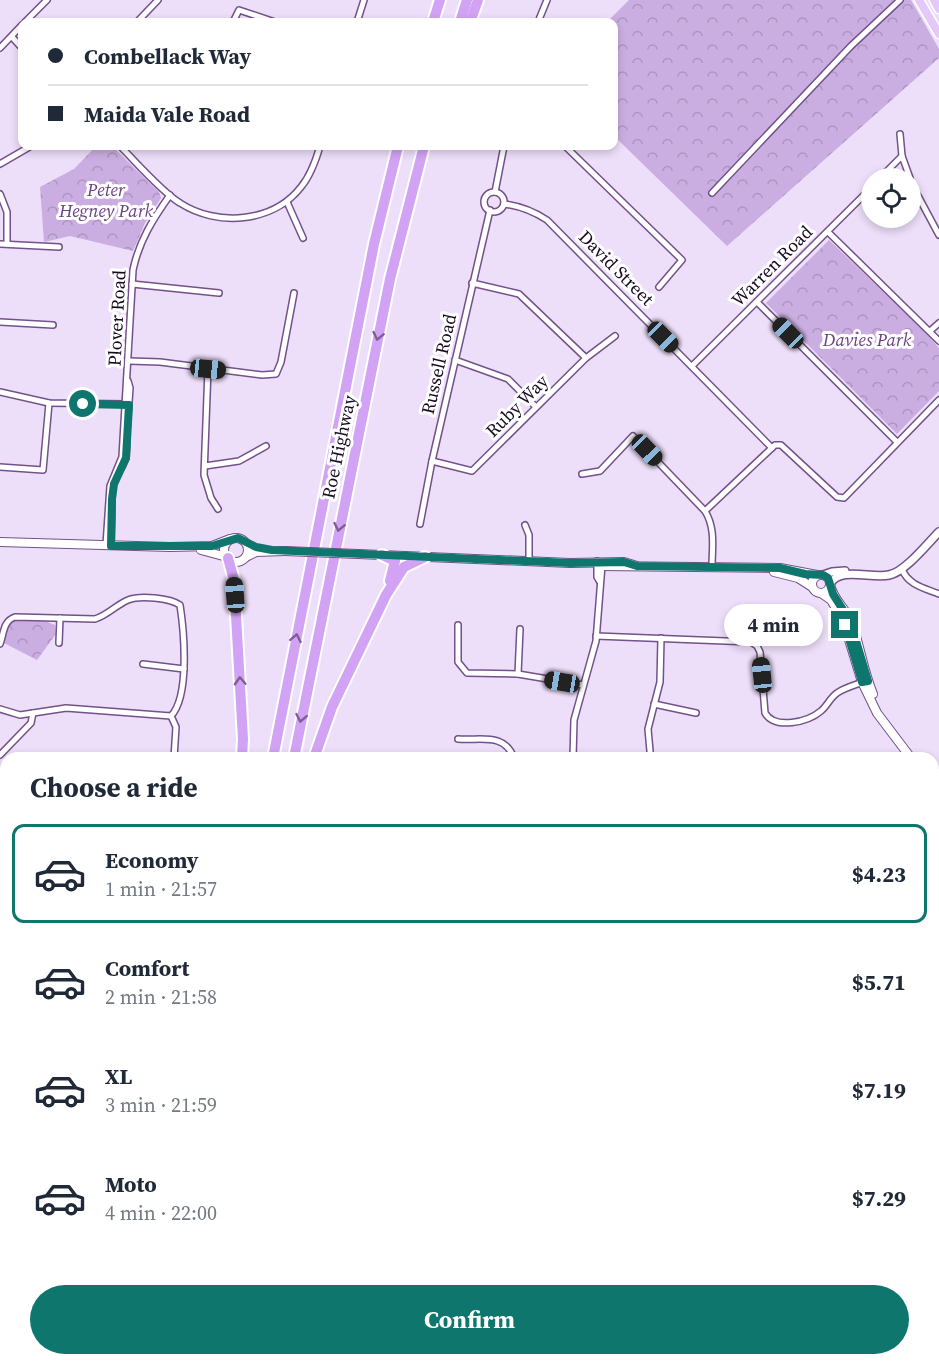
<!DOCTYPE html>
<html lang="en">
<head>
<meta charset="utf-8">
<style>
	body { margin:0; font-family:"Source Serif 4",serif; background:#f2f2f3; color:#1f2937; height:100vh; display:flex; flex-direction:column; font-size:22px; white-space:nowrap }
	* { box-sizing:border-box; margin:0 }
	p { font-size:20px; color:#747a83 }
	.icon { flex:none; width:33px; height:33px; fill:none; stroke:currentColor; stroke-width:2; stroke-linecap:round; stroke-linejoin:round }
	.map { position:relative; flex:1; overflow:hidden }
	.side { position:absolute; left:0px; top:752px; width:939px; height:614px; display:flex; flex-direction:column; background:#fff; border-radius:18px 18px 0 0; box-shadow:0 3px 9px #0003 }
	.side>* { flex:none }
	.top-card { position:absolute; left:18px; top:18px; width:600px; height:132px; border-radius:12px; box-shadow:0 3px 9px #0003; display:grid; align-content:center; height:132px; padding:0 30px; background:#fff }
	.controls { position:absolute; left:861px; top:168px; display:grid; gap:12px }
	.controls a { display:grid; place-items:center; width:60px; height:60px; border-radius:50%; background:#fff; box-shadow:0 3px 9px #0003; font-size:30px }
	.end { position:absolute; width:27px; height:27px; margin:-14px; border:8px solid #0f766e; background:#fff; box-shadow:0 0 0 3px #fff }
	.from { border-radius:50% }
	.bubble { position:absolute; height:42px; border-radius:21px; background:#fff; box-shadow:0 3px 9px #0003; font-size:20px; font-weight:700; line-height:42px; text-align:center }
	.car { position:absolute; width:18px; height:36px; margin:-18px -9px; border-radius:8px; box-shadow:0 0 4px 2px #0007; background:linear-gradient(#222 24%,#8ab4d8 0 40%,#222 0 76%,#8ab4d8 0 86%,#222 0) }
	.top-card b { display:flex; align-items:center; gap:21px; height:57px; font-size:22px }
	.top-card b+b { border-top:2px solid #e0e1e3 }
	.top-card i { width:15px; height:15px; background:#1f2937 }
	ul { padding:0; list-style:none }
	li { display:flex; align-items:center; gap:18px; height:99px; margin:0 12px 9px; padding:0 18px; border:3px solid transparent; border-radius:12px }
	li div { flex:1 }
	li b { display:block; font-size:22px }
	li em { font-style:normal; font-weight:700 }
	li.selected { border-color:#0f766e }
	li>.icon { width:54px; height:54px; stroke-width:1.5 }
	h2 { padding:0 30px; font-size:27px; line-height:72px }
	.action { display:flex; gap:12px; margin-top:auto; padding:12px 30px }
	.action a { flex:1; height:69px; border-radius:36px; background:#0f766e; color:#fff; font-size:24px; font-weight:700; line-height:69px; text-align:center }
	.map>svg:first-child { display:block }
	.park { fill:url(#park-crowns) }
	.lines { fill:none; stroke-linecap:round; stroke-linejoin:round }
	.minor-casing { stroke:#73518a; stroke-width:8 }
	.tertiary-casing { stroke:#73518a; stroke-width:10 }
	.secondary-casing { stroke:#73518a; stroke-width:10 }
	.primary-casing { stroke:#fff; stroke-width:11 }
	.motorway-casing { stroke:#fff; stroke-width:14 }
	.minor { stroke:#fff; stroke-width:5 }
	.tertiary { stroke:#fff; stroke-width:7 }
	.secondary { stroke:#fff; stroke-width:8 }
	.primary { stroke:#e4c8f8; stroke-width:8 }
	.motorway { stroke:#d2a3f4; stroke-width:10 }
	.secondary-bridge-casing { stroke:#73518a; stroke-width:10; stroke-linecap:butt }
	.secondary-bridge { stroke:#fff; stroke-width:8 }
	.oneway { stroke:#7e5e95 }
	.route { stroke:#0f766e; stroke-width:8 }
	.labels { text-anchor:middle; stroke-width:6; stroke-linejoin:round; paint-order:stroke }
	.park-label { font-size:18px; font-style:italic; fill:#6a4284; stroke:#fff }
	.street-label { font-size:18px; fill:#170a20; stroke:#fff }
</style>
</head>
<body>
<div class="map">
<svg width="939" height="1364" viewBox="0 0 939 1364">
	<defs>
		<pattern id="park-crowns" width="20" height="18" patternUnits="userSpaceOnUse" patternTransform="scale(1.5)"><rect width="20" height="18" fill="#cbaee1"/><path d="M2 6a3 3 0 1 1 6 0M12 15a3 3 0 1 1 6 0" fill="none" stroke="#ae94c1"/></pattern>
	</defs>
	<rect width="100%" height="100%" fill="#eddef9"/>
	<g class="park">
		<polygon points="629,0 911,0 939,49 939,58 727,246 614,136 614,22 607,22"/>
		<polygon points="96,146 112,146 159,192 161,198 145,223 133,251 70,236 44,242 40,187 74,169"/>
		<polygon points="829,240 925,332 939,348 939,391 897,434 766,303"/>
		<polygon points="14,620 45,621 55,625 56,634 37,660 4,643 8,624"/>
		<polygon points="6,1157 6,1359 129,1359 128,1364 0,1364 0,1163"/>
	</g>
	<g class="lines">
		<defs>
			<g id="minor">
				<polyline points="25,22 47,0"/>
				<polyline points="137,22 158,0"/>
				<polyline points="233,22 239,10 275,22"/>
				<polyline points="357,22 364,0"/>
				<polyline points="538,22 547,0"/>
				<polyline points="12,37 22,48"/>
				<polyline points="0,48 22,25"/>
				<polyline points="900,134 902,156 910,178"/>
				<path d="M120 146C136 162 162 192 180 203 217 227 273 223 301 187 311 175 316 160 320 146"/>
				<polyline points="565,146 682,260 659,287"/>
				<polyline points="0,164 31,146"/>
				<polyline points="880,178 902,156"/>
				<polyline points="910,181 939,235"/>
				<polyline points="495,192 504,146"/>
				<circle cx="494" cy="202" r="10"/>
				<polyline points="712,193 851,46 900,0"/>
				<polyline points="0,194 7,212 7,244"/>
				<polyline points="287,202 303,238"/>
				<path d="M504 204C521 206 533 211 547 220L772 448"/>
				<polyline points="828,232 939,341"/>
				<polyline points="0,244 59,247"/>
				<polyline points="472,283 519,294 586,358"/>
				<polyline points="132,284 219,293"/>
				<polyline points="757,302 897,442"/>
				<polyline points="0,322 53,325"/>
				<polyline points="930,331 939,323"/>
				<polyline points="455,360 508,379 536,407"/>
				<polyline points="129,361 160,362 262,375 276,374 281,362 294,293"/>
				<polyline points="692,366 872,187"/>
				<polyline points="208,369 204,475 211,498 218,509"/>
				<polyline points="0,392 49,403 126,404"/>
				<polyline points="127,429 130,388 128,381"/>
				<polyline points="432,461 472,471 586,358 615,336"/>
				<polyline points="205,466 239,461 266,446"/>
				<polyline points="0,467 43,470 49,403"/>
				<polyline points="122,467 126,458 127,438"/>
				<polyline points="582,474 600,471 633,436 705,511"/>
				<polyline points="420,524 432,461 490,210"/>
				<polyline points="525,525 529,535 529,561"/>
				<path d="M106 545 110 486 122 457 133 270C139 241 153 219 170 195"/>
				<polyline points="111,546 112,502"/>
				<polyline points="597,561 597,577 600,582"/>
				<path d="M712 567C712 548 716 529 705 511L775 445H781L837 497 844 498 939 400"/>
				<path d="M902 569C908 585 924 588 939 594"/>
				<polyline points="458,625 458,662 467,673 518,674 583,685"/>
				<path d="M596 636 751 642 757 646 760 652 765 713C775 730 808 722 821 711 827 706 830 698 837 693 844 688 855 685 863 682"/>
				<polyline points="59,643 60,618"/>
				<path d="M0 644C4 633 3 621 15 617L95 619C108 615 116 605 128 600 140 595 170 598 180 605 184 631 190 696 171 716L66 708 20 715 0 709"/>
				<polyline points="143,664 184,669"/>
				<polyline points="518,674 520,629"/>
				<polyline points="654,704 696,713"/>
				<polyline points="171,716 176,727 174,758"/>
				<path d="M458 739C481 741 504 732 514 758"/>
				<polyline points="650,751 648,729 660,682 661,638"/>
				<polyline points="0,755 31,723 33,713"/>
				<polyline points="573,758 574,720 596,641 602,565"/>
				<polyline points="933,852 939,846"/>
				<polyline points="933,889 939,895"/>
				<polyline points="0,945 6,949"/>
				<polyline points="933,1009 939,1007"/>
				<polyline points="0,1151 6,1145"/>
				<polyline points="933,1203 939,1203"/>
				<polyline points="933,1209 939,1209"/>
				<polyline points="688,1359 695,1364"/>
				<polyline points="590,1364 592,1359"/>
			</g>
			<g id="tertiary">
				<polyline points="823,575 832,572 845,571"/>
				<path d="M830 584C840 566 871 579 889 575 905 572 927 544 939 532"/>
			</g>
			<g id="secondary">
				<circle cx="236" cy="550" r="12"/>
				<polyline points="0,542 170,547 212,546 230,539"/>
				<polyline points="201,550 227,557"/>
				<polyline points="358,554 570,563 624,562 637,566"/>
				<polyline points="246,557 256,552 285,551"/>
				<polyline points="601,566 780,568 817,575"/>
				<polyline points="774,572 798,578 812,587"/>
				<circle cx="821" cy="584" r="9"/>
				<path d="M830 584C832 598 845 608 851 621 860 645 863 670 873 694"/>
				<polyline points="821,593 831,600 843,620 862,682 877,713 911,758"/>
				<polyline points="933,779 939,785"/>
			</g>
			<g id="primary">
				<polyline points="919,0 939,34"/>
				<polyline points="934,0 939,9"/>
			</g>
			<g id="motorway">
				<polyline points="433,22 440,0"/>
				<polyline points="460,22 467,0"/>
				<polyline points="470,22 478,0"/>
				<polyline points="382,555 395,561 390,581"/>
				<polyline points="228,558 234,580 243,739 242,758"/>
				<polyline points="273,758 374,244 398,146"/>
				<polyline points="294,758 390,279 424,146"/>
				<polyline points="314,758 332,707 386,595 404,567 425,557"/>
				<polyline points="154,1364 155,1359"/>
				<polyline points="174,1364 175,1359"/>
			</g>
		</defs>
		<use href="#minor" class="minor-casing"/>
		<use href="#tertiary" class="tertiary-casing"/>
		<use href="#secondary" class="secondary-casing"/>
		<use href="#primary" class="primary-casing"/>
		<use href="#motorway" class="motorway-casing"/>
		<use href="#minor" class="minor"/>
		<use href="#tertiary" class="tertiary"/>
		<use href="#secondary" class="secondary"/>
		<use href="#primary" class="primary"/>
		<use href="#motorway" class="motorway"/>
		<defs>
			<polyline id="secondary-bridge" points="285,551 358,554"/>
		</defs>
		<use href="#secondary-bridge" class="secondary-bridge-casing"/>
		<use href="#secondary-bridge" class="secondary-bridge"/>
	</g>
	<defs><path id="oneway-chevron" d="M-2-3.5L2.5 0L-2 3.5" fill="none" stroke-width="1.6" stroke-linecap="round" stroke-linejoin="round" transform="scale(1.5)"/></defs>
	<g class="oneway">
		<use href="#oneway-chevron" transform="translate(378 336) rotate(102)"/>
		<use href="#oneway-chevron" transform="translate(339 527) rotate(102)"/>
		<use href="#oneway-chevron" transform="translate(296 638) rotate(-79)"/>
		<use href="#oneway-chevron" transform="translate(240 681) rotate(-93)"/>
		<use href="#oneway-chevron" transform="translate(301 718) rotate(101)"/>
	</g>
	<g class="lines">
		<polyline class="route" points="83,404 129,405 126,458 114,484 112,499 111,546 212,546 238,538 256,547 272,550 570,563 624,562 637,566 780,568 805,574 823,575 828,578 833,594 850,621 868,681 862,682 845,625"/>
	</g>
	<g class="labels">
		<g class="park-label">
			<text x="106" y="196">Peter<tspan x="106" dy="21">Hegney Park</tspan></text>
			<text x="867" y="346">Davies Park</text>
		</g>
		<g class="street-label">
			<text transform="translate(772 266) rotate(-45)" y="6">Warren Road</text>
			<text transform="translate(616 268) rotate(45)" y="6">David Street</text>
			<text transform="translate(117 318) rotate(-87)" y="6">Plover Road</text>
			<text transform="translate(439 364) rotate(-77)" y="6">Russell Road</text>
			<text transform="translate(517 406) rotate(-45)" y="6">Ruby Way</text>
			<text transform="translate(339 447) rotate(-78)" y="6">Roe Highway</text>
		</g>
	</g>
</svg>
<div class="controls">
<a><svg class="icon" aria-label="locate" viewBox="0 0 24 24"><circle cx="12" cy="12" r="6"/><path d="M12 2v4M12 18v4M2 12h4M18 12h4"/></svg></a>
</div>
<i class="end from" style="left:83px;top:404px"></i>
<i class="end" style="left:845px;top:625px"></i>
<div class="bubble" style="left:724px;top:604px;width:99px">4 min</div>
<i class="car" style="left:788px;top:333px;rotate:315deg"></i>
<i class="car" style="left:663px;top:337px;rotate:135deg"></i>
<i class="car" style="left:208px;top:369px;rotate:96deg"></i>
<i class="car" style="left:647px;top:450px;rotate:136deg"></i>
<i class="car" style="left:235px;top:595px;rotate:356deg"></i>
<i class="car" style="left:762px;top:675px;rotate:354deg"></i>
<i class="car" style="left:562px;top:682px;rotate:280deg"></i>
<div class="top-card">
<b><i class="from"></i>Combellack Way</b>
<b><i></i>Maida Vale Road</b>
</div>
<section class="side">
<h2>Choose a ride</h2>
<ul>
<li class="selected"><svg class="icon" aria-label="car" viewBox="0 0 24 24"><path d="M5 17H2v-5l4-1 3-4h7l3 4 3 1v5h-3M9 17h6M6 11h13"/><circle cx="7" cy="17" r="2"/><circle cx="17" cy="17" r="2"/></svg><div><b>Economy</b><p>1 min · 21:57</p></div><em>$4.23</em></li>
<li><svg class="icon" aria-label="car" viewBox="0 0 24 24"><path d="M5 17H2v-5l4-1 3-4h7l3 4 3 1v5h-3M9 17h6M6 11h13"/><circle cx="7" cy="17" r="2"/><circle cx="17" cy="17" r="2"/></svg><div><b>Comfort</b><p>2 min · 21:58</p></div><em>$5.71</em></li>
<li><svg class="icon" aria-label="car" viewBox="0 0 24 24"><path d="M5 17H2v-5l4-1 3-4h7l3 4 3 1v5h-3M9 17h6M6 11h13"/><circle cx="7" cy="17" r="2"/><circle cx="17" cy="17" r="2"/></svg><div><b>XL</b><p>3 min · 21:59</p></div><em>$7.19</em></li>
<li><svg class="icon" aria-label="car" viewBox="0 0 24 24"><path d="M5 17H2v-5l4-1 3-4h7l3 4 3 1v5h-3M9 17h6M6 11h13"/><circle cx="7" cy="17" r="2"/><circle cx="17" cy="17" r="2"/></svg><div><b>Moto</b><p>4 min · 22:00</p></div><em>$7.29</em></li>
</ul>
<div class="action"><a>Confirm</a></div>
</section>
</div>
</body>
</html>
